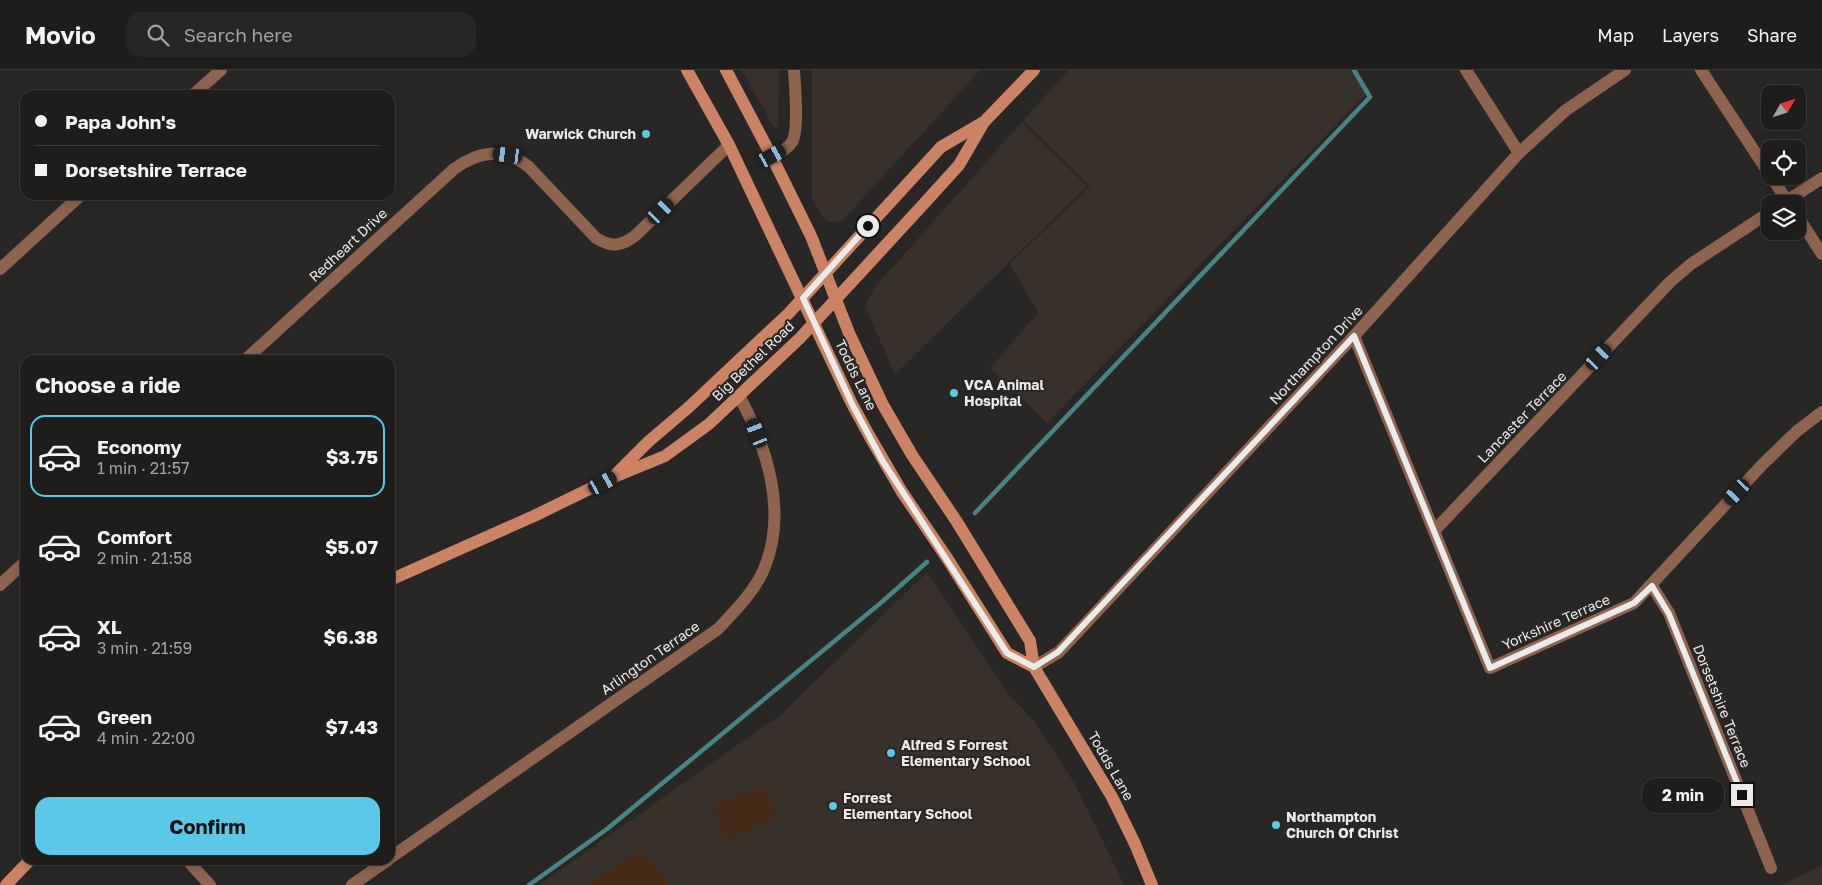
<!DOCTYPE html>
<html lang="en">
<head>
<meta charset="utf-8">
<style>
	body { margin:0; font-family:"Golos Text",sans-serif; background:#272625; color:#f1f3f6; height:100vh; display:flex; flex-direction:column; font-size:19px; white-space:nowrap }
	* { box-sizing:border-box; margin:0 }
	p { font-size:16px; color:#a1a2a3 }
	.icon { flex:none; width:28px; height:28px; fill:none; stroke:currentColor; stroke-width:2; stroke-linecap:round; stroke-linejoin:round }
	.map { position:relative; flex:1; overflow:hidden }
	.sheet { position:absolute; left:20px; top:285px; width:375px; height:510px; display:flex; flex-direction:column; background:#1f1d1c; border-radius:15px; box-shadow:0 2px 12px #0003,0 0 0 1px #3c3b3b }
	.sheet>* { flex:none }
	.hud { position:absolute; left:20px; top:20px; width:375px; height:110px; border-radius:15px; box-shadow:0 2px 12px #0003,0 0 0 1px #3c3b3b; display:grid; align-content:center; height:110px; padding:0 15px; background:#1f1d1c }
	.needle { width:32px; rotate:51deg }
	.buttons { position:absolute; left:1761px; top:15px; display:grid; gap:10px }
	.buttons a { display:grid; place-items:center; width:45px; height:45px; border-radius:10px; background:#1f1d1c; box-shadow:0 2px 12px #0003,0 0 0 1px #3c3b3b; font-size:25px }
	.end { position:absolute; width:22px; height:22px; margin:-11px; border:6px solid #edebea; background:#111; box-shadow:0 0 0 2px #111 }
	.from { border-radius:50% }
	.bubble { position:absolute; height:35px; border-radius:15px; background:#1f1d1c; box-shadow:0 2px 12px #0003,0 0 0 1px #3c3b3b; font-size:16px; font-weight:700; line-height:35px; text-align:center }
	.car { position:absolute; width:15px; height:30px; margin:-15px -8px; border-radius:6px; box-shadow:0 0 4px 1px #0007; background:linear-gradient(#222 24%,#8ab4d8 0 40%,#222 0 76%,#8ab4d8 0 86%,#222 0) }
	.hud b { display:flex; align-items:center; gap:18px; height:48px; font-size:19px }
	.hud b+b { border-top:1px solid #3c3b3b }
	.hud i { width:12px; height:12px; background:#f1f3f6 }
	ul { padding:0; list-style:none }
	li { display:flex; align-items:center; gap:15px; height:82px; margin:0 10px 8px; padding:0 5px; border:2px solid transparent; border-radius:15px }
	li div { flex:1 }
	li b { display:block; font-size:19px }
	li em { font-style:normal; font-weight:700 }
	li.selected { border-color:#5ac8e6 }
	li>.icon { width:45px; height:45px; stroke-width:1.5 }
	h2 { padding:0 15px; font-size:22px; line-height:60px }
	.button { display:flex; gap:10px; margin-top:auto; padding:10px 15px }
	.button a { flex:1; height:58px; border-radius:15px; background:#5ac8e6; color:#111; font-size:20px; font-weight:700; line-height:58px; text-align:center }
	header { display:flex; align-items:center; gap:30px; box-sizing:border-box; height:70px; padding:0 25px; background:#1f1d1c; border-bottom:1px solid #3c3b3b }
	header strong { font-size:24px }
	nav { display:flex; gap:28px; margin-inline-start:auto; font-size:18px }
	.search { width:350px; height:45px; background:#272625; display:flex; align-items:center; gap:12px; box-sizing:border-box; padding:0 18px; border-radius:15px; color:#a1a2a3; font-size:19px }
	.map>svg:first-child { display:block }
	.built { fill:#38312b }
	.green { fill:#472a15 }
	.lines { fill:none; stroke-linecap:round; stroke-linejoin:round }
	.stream { stroke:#488485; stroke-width:4.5 }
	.minor { stroke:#90634f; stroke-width:12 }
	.secondary { stroke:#cc8364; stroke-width:12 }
	.route { stroke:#edebea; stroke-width:6 }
	.poi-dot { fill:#5ac8e6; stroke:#292725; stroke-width:2 }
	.labels { text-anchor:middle; stroke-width:4; stroke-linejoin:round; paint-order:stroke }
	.poi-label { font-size:14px; font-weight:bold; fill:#edebea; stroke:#292725; text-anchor:start }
	.street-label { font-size:14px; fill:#edebea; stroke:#292725 }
</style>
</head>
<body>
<header>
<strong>Movio</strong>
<div class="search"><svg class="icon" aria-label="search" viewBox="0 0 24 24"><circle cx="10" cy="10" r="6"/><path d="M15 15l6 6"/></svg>Search here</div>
<nav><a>Map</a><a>Layers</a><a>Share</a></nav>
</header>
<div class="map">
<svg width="1822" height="815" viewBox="0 0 1822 815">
	<rect width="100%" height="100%" fill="#292725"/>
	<g class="built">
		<polygon points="741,0 779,0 778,56 774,57"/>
		<polygon points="812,0 980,0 842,151 829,152 822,147 812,127"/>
		<polygon points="1069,0 1352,0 1366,24 1047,353 990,298 1038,243 1010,194 1090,116 1023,50"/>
		<polygon points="1022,52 1087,116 895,304 865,236 875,217"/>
		<polygon points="927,502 1010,626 1034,651 1076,716 1124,815 539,815 783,643"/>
		<polygon points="1822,795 1822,815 1781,815"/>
	</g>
	<g class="green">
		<polygon points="763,715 778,747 727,769 713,737"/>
		<polygon points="636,783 647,786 669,815 588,815"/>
	</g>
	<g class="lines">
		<g class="stream">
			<polyline points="975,443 1370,27 1354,0"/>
			<polyline points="529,815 607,759 883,531 927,492"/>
		</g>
		<g class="minor">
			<polyline points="1466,0 1519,83"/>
			<polyline points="1701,0 1770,105"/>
			<polyline points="193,25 221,0"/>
			<path d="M772 87C779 83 788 79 792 72 799 61 795 15 794 0"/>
			<polyline points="1771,106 1789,134"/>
			<polyline points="1782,134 1822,108"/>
			<polyline points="1798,147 1822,184"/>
			<polyline points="0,199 81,125"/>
			<polyline points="1354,266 1490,598 1634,533 1762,395 1797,361 1822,342"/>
			<path d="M245 290 454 99C478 81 504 77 529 97L596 168C612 178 622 176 636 165L729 75"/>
			<polyline points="1434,461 1670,212 1691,194 1770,142"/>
			<polyline points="0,515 25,492"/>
			<polyline points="1652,516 1669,543 1771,798"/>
			<polyline points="1034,597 1059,582 1354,266 1519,83 1566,40 1625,0"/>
			<path d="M390 788 718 559C734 542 755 521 764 499 788 442 767 377 739 326"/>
			<polyline points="187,790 210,815"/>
			<polyline points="352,815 388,790"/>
		</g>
		<g class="secondary">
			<polyline points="687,0 729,75 852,334 870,367 902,422 947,488 1007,583 1034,597"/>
			<polyline points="726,0 772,87 811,166 849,263 883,335 912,385 957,452 1030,571 1034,597 1112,727 1135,774 1152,815"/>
			<polyline points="617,403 648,372 689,337 789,243 941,77 982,53"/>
			<polyline points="390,510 534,446 614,407 665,386 709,354 800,268 920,138 959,95 984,52 1034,0"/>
			<polyline points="6,815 30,790"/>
		</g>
	</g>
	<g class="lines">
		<polyline class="route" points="868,156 803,228 852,334 882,390 1007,583 1034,597 1058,582 1354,266 1490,598 1634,533 1652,516 1669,544 1742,725"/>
	</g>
	<g class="poi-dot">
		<circle cx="646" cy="64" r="5"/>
		<circle cx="954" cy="323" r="5"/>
		<circle cx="891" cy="683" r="5"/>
		<circle cx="833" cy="736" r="5"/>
		<circle cx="1276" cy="755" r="5"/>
	</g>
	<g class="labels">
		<g class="poi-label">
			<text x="636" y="69" text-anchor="end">Warwick Church</text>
			<text x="964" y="320">VCA Animal<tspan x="964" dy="16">Hospital</tspan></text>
			<text x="901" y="680">Alfred S Forrest<tspan x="901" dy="16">Elementary School</tspan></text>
			<text x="843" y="733">Forrest<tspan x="843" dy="16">Elementary School</tspan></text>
			<text x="1286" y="752">Northampton<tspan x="1286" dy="16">Church Of Christ</tspan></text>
		</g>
		<g class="street-label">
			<text transform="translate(348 175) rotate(-43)" y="5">Redheart Drive</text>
			<text transform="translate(1316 285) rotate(-47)" y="5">Northampton Drive</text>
			<text transform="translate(753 291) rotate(-44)" y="5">Big Bethel Road</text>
			<text transform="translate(856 305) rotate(64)" y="5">Todds Lane</text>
			<text transform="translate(1522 347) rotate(-46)" y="5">Lancaster Terrace</text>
			<text transform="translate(1556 552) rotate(-24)" y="5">Yorkshire Terrace</text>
			<text transform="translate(650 588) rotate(-35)" y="5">Arlington Terrace</text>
			<text transform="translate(1722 636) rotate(68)" y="5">Dorsetshire Terrace</text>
			<text transform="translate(1111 696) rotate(60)" y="5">Todds Lane</text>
		</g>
	</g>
</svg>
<div class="buttons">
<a><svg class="needle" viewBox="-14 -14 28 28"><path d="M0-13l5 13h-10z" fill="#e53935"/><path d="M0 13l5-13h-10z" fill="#a1a2a3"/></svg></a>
<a><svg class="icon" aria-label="locate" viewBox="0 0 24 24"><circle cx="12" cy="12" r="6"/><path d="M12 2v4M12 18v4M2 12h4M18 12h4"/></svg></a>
<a><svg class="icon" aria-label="layers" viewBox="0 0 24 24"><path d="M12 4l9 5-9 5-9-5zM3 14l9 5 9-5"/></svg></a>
</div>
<i class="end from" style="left:868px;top:156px"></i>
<i class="end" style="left:1742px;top:725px"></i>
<div class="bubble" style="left:1642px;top:708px;width:82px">2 min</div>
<i class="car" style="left:508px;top:85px;rotate:277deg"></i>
<i class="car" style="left:772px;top:86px;rotate:61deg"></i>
<i class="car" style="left:661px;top:141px;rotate:46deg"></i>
<i class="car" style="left:1599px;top:287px;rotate:43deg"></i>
<i class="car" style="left:757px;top:363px;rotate:339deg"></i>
<i class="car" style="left:603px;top:413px;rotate:61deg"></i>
<i class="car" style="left:1737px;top:422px;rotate:223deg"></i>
<div class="hud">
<b><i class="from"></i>Papa John's</b>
<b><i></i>Dorsetshire Terrace</b>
</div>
<section class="sheet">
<h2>Choose a ride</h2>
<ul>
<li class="selected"><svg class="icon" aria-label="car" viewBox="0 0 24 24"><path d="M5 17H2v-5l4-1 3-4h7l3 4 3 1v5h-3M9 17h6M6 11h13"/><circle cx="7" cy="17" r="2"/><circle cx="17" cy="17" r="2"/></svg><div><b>Economy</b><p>1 min · 21:57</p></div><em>$3.75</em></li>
<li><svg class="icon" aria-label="car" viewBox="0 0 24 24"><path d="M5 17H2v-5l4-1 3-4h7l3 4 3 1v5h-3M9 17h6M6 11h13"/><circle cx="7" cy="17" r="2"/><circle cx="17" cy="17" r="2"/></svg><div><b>Comfort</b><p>2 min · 21:58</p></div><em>$5.07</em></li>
<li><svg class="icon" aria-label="car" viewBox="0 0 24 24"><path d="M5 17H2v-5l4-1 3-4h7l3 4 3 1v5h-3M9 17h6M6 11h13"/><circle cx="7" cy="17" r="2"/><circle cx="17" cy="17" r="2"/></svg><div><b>XL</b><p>3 min · 21:59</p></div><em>$6.38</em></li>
<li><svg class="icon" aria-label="car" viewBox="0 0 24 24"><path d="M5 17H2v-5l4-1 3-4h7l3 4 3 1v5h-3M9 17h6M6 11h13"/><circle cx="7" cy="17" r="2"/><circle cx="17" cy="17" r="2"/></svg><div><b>Green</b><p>4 min · 22:00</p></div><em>$7.43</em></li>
</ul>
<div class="button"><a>Confirm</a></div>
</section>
</div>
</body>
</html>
